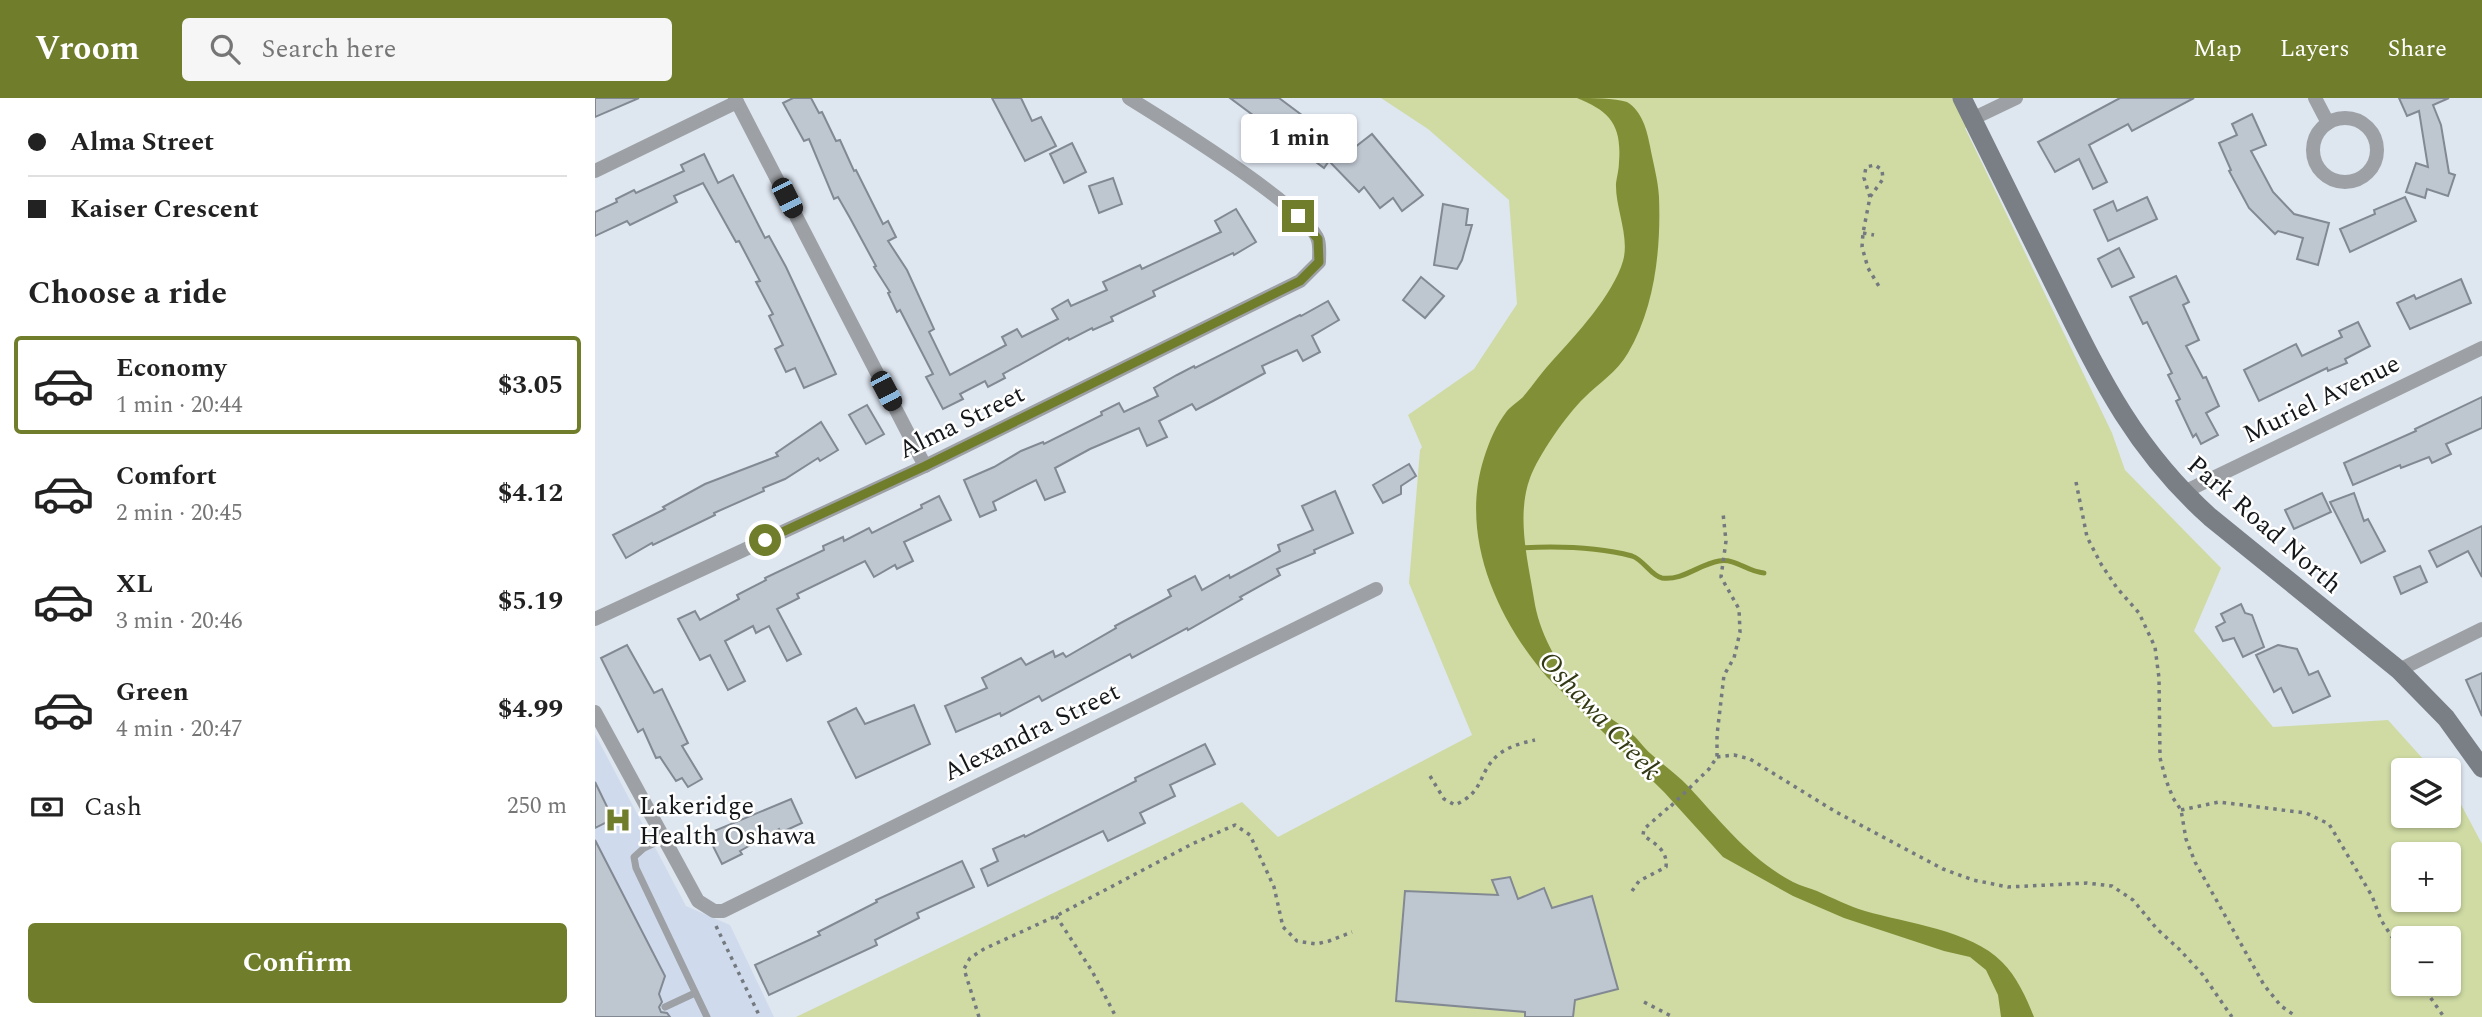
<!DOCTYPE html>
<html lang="en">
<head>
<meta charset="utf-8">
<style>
	body { margin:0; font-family:Spectral,serif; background:#f6f6f6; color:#222; height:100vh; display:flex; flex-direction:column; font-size:26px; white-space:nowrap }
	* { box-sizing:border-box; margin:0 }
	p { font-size:23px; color:#767676 }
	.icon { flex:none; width:38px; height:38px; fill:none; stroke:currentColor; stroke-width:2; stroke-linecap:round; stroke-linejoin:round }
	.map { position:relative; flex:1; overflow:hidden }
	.side { display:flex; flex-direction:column; background:#fff; width:595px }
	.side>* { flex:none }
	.hud { display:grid; align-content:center; height:154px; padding:0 28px; background:#fff }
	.controls { position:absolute; left:1796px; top:660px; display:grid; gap:14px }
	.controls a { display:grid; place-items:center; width:70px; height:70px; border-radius:7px; background:#fff; box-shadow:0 2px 5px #0004; font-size:35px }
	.end { position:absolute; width:32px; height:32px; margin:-16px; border:9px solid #707d2a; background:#fff; box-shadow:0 0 0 4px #fff }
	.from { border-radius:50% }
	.bubble { position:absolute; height:49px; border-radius:7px; background:#fff; box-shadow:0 2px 5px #0004; font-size:23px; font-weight:700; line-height:49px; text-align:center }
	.car { position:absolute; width:21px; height:42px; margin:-21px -10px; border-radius:9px; box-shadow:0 0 5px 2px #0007; background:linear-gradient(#222 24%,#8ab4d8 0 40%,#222 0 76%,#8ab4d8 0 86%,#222 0) }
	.hud b { display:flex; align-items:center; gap:24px; height:66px; font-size:26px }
	.hud b+b { border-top:2px solid #e0e0e0 }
	.hud i { width:18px; height:18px; background:#222 }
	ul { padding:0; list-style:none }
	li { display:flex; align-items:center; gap:21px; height:98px; margin:0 14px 10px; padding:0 14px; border:4px solid transparent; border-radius:7px }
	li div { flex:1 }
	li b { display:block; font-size:26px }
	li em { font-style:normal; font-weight:700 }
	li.current { border-color:#707d2a }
	li>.icon { width:63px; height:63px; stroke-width:1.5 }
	h2 { padding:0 28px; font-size:32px; line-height:84px }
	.pay { display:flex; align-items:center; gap:18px; height:77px; padding:0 28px; font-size:26px }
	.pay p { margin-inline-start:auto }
	.primary-button { display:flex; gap:14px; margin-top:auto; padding:14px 28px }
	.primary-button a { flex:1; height:80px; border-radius:7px; background:#707d2a; color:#fff; font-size:28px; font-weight:700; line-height:80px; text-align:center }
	header { display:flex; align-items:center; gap:42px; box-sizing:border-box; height:98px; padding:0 35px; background:#707d2a; color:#fff }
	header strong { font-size:33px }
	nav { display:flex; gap:38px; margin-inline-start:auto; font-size:24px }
	.search { width:490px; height:63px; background:#f6f6f6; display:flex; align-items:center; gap:18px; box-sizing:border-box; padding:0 24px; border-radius:7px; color:#767676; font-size:26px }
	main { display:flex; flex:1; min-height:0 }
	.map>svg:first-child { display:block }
	.built { fill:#cfdbec }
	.green { fill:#cfdba3; fill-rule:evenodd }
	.water { fill:#819037 }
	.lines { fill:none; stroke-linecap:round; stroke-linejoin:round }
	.stream { stroke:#819037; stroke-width:5 }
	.building { fill:#bec6d0; stroke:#828992; stroke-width:2 }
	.path { stroke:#74797f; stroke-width:3.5; stroke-dasharray:3.5 5; stroke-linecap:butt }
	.lane { stroke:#9da0a4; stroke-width:7 }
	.street { stroke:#9da0a4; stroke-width:14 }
	.secondary { stroke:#7a7e85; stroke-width:19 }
	.route { stroke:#707d2a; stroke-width:9 }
	.labels { text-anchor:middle; stroke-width:5; stroke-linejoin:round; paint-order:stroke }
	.street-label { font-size:26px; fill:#15181b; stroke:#fff }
	.poi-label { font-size:26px; fill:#15181b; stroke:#fff; text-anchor:start }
	.water-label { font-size:28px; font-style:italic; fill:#333913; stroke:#fff }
</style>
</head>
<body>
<header>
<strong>Vroom</strong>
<div class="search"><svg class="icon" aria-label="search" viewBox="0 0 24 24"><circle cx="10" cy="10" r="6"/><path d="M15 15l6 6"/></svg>Search here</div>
<nav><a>Map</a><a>Layers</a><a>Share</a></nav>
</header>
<main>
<section class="side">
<div class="hud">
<b><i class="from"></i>Alma Street</b>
<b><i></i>Kaiser Crescent</b>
</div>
<h2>Choose a ride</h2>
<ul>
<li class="current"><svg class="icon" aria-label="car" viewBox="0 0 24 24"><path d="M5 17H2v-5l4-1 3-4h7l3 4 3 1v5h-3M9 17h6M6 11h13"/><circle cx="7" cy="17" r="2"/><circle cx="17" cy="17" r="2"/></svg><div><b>Economy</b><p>1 min · 20:44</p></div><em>$3.05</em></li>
<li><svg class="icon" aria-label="car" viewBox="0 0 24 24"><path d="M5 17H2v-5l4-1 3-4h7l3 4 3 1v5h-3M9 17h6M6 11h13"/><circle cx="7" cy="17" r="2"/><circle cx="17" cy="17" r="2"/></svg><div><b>Comfort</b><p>2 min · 20:45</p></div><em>$4.12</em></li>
<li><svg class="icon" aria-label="car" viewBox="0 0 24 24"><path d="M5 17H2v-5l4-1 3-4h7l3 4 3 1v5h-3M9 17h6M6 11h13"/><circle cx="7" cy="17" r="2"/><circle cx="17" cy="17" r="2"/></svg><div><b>XL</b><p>3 min · 20:46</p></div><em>$5.19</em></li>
<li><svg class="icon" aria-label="car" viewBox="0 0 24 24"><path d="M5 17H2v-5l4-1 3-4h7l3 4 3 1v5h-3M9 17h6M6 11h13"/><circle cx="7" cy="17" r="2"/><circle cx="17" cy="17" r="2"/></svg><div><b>Green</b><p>4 min · 20:47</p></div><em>$4.99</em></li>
</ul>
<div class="pay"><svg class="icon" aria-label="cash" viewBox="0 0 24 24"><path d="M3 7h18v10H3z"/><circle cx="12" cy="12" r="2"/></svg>Cash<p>250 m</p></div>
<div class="primary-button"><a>Confirm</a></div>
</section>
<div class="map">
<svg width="1887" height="919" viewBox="0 0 1887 919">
	<rect width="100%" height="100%" fill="#dee6f0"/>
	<polygon class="built" points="0,636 91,808 135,827 179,919 0,919"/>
	<path class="green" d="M786 0H1371L1384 24 1370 30 1517 335 1530 372 1626 470 1599 533 1678 629 1793 622 1838 672H1808V718H1853V689L1862 699 1887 746V919H201L647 704 683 739 877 637 814 485 825 352 827 349 813 317 879 271 922 206 914 102 833 31ZM1808 756H1853V802H1808ZM1808 840H1853V886H1808Z"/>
	<path class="water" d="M982 0C996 0 1020 0 1032 4 1047 13 1052 32 1055 48 1058 65 1063 81 1064 99 1066 151 1060 209 1033 255 1022 274 1004 285 989 300 972 316 943 358 935 380 921 418 933 463 939 501 944 535 962 565 983 593 998 612 1020 621 1038 637 1044 642 1049 650 1056 656 1068 667 1083 677 1094 689 1126 724 1156 762 1198 784 1206 788 1215 790 1222 793 1238 800 1253 808 1270 813 1311 825 1376 832 1407 864 1422 879 1431 899 1439 919H1406L1403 897 1391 872 1375 859 1349 853 1249 820 1198 798 1128 759 1069 694 952 579C902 521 864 438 889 360 894 344 901 327 912 313 916 308 923 304 928 299 938 287 947 274 958 262 981 237 1018 197 1028 163 1035 138 1020 110 1021 85 1022 78 1024 71 1024 64 1027 26 1014 13 982 0Z"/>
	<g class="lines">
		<path class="stream" d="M925 450C961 448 1002 449 1037 458 1049 462 1056 478 1067 480 1087 483 1105 466 1124 463 1141 460 1152 474 1169 475"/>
	</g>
	<g class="building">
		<polygon points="0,0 44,0 0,19"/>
		<polygon points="198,0 216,0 224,15 227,14 241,43 245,42 259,73 261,72 288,126 293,123 301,139 293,143 312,172 339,231 334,234 355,277 411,247 407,239 422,231 427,239 463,221 457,211 473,202 476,208 512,192 508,184 545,167 547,171 626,134 620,123 641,111 661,144 639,157 638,155 558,193 560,198 516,219 518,223 498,232 497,230 474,242 473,240 408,276 410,280 393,289 390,283 365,296 368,301 348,311 331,279 338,276 305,212 302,214 293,195 295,194 279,169 281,168 255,120 243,99 239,101 214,41 209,43 188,5"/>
		<polygon points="397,0 426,0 437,23 446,19 461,48 430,63"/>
		<polygon points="635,0 684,0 755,53 777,36 828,97 807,113 798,100 785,110 769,89 764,94 734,63 729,70"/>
		<polygon points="1525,0 1599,0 1537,33 1533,26 1494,47 1512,84 1498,91 1484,61 1460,74 1443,44"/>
		<polygon points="1804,0 1854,0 1838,7 1846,27 1854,75 1860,77 1853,98 1832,91 1830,100 1811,94 1821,65 1833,69 1824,13 1812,18"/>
		<polygon points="1657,16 1671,47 1656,53 1678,94 1699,116 1734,125 1723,167 1702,161 1708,140 1683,133 1680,136 1654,110 1634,73 1636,72 1624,45 1642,37 1637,26"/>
		<polygon points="477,45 491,74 469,85 455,56"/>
		<polygon points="109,56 123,85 138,77 170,140 174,138 191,169 241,276 209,290 200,270 191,274 180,251 188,247 174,218 178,216 161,184 165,183 144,143 141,144 108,85 79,98 82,104 35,127 32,123 0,138 0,114 22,104 21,101 39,92 41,95 89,73 86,67"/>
		<polygon points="518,80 527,106 504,115 494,88"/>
		<polygon points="1552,99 1562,121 1513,143 1499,112 1518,103 1522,113"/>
		<polygon points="1810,99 1821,123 1755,154 1745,131 1780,116 1779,112"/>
		<polygon points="848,106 873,111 871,127 877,127 867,162 862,171 839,167"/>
		<polygon points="1524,150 1539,179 1517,189 1503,161"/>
		<polygon points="1581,178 1594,204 1588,207 1604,242 1591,248 1608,280 1611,279 1624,308 1611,315 1623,337 1606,346 1601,336 1598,339 1581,303 1585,301 1573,277 1577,275 1552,224 1548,226 1535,199"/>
		<polygon points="826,179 849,198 830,220 808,202"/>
		<polygon points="1866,181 1876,205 1815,231 1802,205 1819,197 1821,201"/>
		<polygon points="733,203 744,222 717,238 725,254 708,263 702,252 667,268 670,275 618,303 601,312 597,306 564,323 572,339 552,348 544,330 495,351 460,370 470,394 450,402 441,382 398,404 401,412 385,419 369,382 399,369 426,353 448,344 449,346 507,317 506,314 524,305 529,314 563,298 559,290 582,277 599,268 600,270 705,217 706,218"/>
		<polygon points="1763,224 1775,248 1750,261 1752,265 1733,273 1732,270 1664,303 1649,272 1701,246 1707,258 1747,239 1744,233"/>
		<polygon points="1887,299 1887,330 1851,346 1856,356 1837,365 1834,359 1806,370 1805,367 1758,387 1749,365 1821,333 1820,331"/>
		<polygon points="272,307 289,336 271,346 254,317"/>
		<polygon points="226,324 243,352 225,363 223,360 190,381 168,390 169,393 119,415 120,417 58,447 57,445 31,460 18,437 70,411 68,409 110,386 183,358 181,355"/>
		<polygon points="814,366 821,378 806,388 806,396 788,405 778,387"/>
		<polygon points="740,393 758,435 719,452 720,455 682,471 685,477 645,499 647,501 593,532 592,530 537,560 535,556 447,603 444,598 406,618 405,615 361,634 350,608 392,590 387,580 426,560 431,567 458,553 460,559 468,555 471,559 521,530 520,528 576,498 573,492 600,478 607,492 634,477 635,480 685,453 683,447 718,432 707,408"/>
		<polygon points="1727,395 1736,414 1699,431 1690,412"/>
		<polygon points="1759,395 1769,423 1773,421 1790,453 1766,465 1735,404"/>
		<polygon points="344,398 356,422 309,444 318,463 302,471 300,467 279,479 270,463 202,496 204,500 182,511 206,556 192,563 174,528 161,535 158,528 130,543 150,583 133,592 115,557 105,562 83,521 100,513 105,522 144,501 142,497 171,482 170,480 229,452 228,448 248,439 249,443 274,430 277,435 327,410 326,407"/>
		<polygon points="1887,428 1887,479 1873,453 1842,469 1834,453"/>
		<polygon points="1825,468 1832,484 1806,496 1799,479"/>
		<polygon points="1646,506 1650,515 1657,517 1669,549 1648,559 1639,540 1628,543 1621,529 1630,524 1626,516"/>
		<polygon points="32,547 59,595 67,591 93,645 87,648 107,681 93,689 87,680 81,683 65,659 61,660 48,631 43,634 6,560"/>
		<polygon points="1683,547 1702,551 1714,577 1723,573 1735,598 1698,615 1686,590 1679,594 1661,557"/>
		<polygon points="1887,575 1887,618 1871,582"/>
		<polygon points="319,607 335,646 261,680 233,624 261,610 270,626"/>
		<polygon points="610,646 620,666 575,687 580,698 545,715 550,725 513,743 508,733 393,788 386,771 403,763 398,751 429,737 430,739 541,683 540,680"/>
		<polygon points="0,684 18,721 0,730"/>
		<polygon points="196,701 207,725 185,735 184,731 145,753 147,756 127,766 112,736"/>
		<polygon points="0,742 70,878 64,896 67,904 64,909 66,914 72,915 75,919 0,919"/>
		<polygon points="367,763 379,789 322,815 324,820 280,842 282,847 174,897 160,867 225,837 223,834 282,804 281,802"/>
		<polygon points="915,779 923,801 949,790 957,810 997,798 1023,891 980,902 978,919 930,919 930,914 801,903 810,793 903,797 897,782"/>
	</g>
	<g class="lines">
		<g class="path">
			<polyline points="1275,99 1269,80 1271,69 1280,67 1287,72 1288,81 1275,99 1268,135 1267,149 1273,170 1285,190"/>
			<polyline points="1268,135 1279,137"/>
			<polyline points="1481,384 1492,439 1506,466 1522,490 1544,515 1560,549 1564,580 1565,660 1571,682 1578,700 1586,712 1591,741 1600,764 1669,887 1686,908 1699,917"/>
			<polyline points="1122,659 1139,657 1155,661 1241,714 1348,771 1378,782 1413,789 1492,785 1517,788 1538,802 1562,831 1584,851 1608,877 1637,919"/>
			<path d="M835 678 849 701 860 707C891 693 882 675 903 657 914 648 927 645 940 642"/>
			<polyline points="1076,708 1114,671 1122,659 1122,637 1129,577 1139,560 1145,534 1144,511 1126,479 1131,443 1128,415"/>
			<polyline points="1586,712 1624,704 1711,715 1734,726 1777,798 1786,822 1808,856"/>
			<path d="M1037 793 1044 783 1071 769C1073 752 1060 746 1048 737L1049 731 1074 709"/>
			<polyline points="461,818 497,873 521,919"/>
			<polyline points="121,828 165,919"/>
			<polyline points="1826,886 1849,919"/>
			<polyline points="1049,904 1078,919"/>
			<polyline points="384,919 369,871 375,860 389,851 461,818 597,746 640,727 655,737 679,789 688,829 702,843 721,846 734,843 757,834"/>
		</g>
		<g class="lane">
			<polyline points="68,741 49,750 39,759 41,770 112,919"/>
			<polyline points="70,909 100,895"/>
		</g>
		<g class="street">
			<polyline points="140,0 330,368"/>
			<polyline points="1720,0 1733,25"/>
			<circle cx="1750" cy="52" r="32"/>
			<polyline points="1377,21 1421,0"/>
			<polyline points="0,73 142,4"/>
			<polyline points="1587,395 1887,250"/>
			<path d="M0 521 330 368 705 183 724 164C724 157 725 149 723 142 714 111 568 21 534 0"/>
			<polyline points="1804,572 1887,531"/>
			<polyline points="0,614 103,803 119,813 128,813 781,491"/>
		</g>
		<path class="secondary" d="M1367 0C1398 62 1428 124 1459 186 1504 277 1538 350 1615 419L1804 572 1851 620 1887 670"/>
	</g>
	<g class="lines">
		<polyline class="route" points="170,442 330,368 705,183 724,164 723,141 703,118"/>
	</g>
	<defs>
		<symbol id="hospital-bare" viewBox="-9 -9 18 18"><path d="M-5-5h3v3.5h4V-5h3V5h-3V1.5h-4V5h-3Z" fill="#707d2a" stroke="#fff" stroke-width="2.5" paint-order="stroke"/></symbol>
	</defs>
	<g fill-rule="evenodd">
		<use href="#hospital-bare" x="4" y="703" width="38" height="38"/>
	</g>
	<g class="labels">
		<g class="street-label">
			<text transform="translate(1726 300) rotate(-26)" y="9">Muriel Avenue</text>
			<text transform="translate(366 323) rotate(-26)" y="9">Alma Street</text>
			<text transform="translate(1670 426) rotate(41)" y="9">Park Road North</text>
			<text transform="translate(436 633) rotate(-26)" y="9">Alexandra Street</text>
		</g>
		<g class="poi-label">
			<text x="44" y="716">Lakeridge<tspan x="44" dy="30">Health Oshawa</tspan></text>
		</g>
		<g class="water-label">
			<text transform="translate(1006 617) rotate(47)" y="10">Oshawa Creek</text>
		</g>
	</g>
</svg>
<div class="controls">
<a><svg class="icon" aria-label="layers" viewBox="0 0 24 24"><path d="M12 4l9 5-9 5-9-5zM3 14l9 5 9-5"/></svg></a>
<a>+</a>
<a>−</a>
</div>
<i class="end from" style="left:170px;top:442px"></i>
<i class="end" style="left:703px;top:118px"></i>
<div class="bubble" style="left:646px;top:16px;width:116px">1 min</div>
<i class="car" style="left:192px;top:100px;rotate:153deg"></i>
<i class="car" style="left:291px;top:293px;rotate:152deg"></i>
</div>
</main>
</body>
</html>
